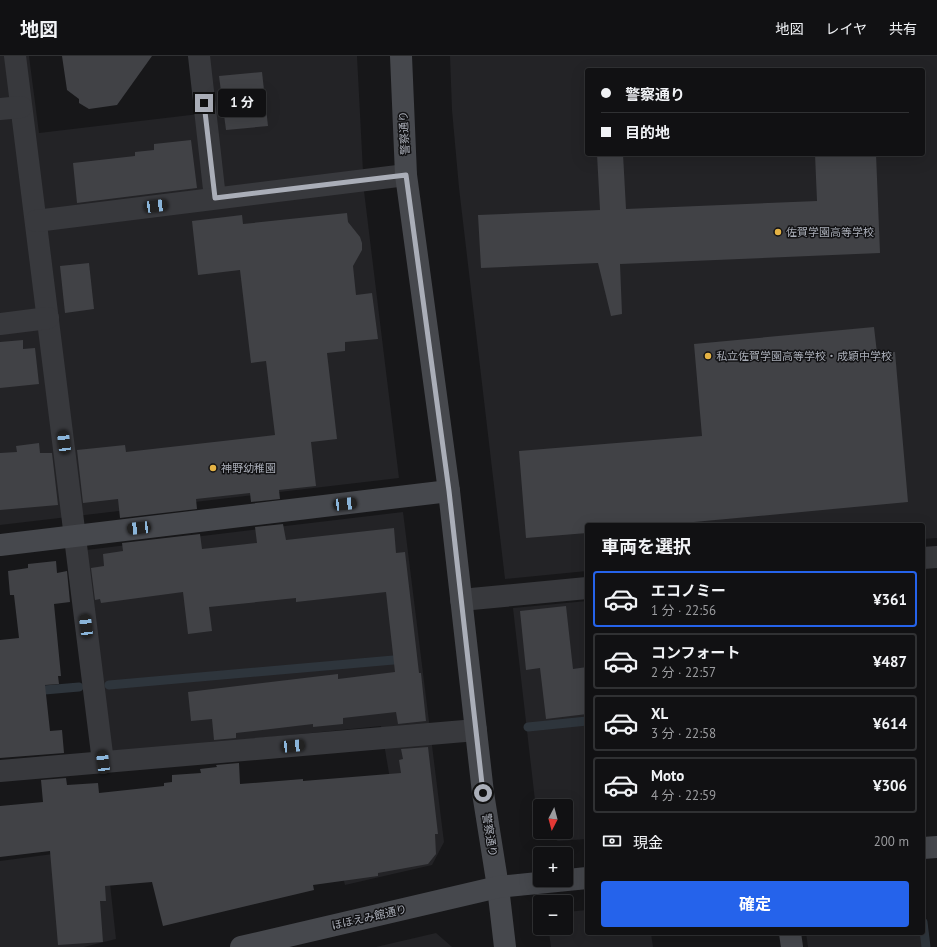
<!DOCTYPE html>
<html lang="ja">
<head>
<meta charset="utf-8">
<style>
	body { margin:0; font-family:"PT Sans","Noto Sans JP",sans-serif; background:#1e1f21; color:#f1f3f6; height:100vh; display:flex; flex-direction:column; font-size:15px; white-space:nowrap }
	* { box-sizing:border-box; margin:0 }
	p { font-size:13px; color:#9c9da0 }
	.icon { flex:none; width:22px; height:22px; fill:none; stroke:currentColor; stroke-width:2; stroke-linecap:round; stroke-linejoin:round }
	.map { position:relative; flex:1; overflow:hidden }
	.side { position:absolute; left:585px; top:467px; width:340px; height:412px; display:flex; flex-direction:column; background:#111113; border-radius:4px; box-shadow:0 4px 16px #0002,0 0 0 1px #303133 }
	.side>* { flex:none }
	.top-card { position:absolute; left:585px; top:12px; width:340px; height:88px; border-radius:4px; box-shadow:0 4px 16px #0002,0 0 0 1px #303133; display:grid; align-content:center; height:88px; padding:0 16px; background:#111113 }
	.needle { width:26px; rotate:186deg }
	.buttons { position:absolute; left:533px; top:743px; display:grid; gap:8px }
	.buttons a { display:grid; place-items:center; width:40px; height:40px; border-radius:4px; background:#111113; box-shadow:0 4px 16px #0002,0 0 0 1px #303133; font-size:20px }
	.end { position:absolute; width:18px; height:18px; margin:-9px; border:5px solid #aaaeb8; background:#111; box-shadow:0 0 0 2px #111 }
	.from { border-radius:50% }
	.bubble { position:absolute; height:28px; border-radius:4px; background:#111113; box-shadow:0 4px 16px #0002,0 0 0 1px #303133; font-size:13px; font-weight:700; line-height:28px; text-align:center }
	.car { position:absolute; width:12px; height:24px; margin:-12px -6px; border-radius:5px; box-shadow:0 0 3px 1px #0007; background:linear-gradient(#222 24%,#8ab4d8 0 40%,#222 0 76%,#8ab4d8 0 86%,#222 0) }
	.top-card b { display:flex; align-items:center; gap:14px; height:38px; font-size:15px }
	.top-card b+b { border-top:1px solid #303133 }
	.top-card i { width:10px; height:10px; background:#f1f3f6 }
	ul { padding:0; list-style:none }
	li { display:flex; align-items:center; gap:12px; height:56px; margin:0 8px 6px; padding:0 8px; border:2px solid #303133; border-radius:4px }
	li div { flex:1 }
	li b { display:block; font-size:15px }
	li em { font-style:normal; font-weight:700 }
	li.selected { border-color:#2563eb }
	li>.icon { width:36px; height:36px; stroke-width:1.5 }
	h2 { padding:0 16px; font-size:18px; line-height:48px }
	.pay { display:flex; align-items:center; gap:10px; height:44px; padding:0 16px; font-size:15px }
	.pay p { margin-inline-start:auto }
	.cta { display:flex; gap:8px; margin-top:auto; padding:8px 16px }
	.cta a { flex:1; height:46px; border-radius:4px; background:#2563eb; color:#fff; font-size:16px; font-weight:700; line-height:46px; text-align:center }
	header { display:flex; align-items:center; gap:24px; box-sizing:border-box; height:56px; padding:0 20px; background:#111113; border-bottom:1px solid #303133 }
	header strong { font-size:19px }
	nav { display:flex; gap:22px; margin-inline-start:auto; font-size:14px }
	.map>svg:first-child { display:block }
	.built { fill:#232326; fill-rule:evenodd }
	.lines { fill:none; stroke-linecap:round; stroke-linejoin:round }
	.stream { stroke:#2e353c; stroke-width:9 }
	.building { fill:#414246 }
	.street { stroke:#38393d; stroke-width:22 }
	.secondary { stroke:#46484d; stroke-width:22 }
	.route { stroke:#aaaeb8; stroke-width:5 }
	.poi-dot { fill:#e4b244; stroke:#121214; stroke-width:1.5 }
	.labels { text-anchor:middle; stroke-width:3; stroke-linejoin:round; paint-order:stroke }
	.street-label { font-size:11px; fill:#aaaeb8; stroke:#121214 }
	.poi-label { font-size:11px; fill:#aaaeb8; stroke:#121214; text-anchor:start }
</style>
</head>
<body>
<header>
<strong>地図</strong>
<nav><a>地図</a><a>レイヤ</a><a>共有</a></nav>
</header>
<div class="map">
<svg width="937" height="891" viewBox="0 0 937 891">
	<rect width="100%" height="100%" fill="#171719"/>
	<g class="built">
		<polygon points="0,0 29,0 39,77 199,58 192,0 357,0 364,135 399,422 0,469"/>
		<path d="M450 0H937V482L923 483V469H587V515L505 523 459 132 452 54ZM587 14H923V98H587Z"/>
		<polygon points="403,456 444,786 432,809 345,829 328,763 395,753 381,670 111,697 86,494"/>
		<polygon points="587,545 587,783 558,785 544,776 566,776 566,750 540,750 540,773 538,771 513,552"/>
		<polygon points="106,791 116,883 84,891 0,891 0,805"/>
		<polygon points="587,854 587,877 651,877 653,891 551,891 549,877 553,872 566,872 566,856"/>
		<polygon points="436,877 452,891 376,891"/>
		<polygon points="806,877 921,877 923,891 808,891"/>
	</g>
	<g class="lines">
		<g class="stream">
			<polyline points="109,629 405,603"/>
			<polyline points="33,635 79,631"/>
			<polyline points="528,671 587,665"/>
			<polyline points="923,866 926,891"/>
		</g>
	</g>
	<g class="building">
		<polygon points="62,0 152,0 117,49 89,53 79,47 79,43 67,34"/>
		<polygon points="262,16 268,70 226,74 219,20"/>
		<polygon points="191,84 197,132 77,147 73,107 135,100 135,96 154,94 154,88"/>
		<polygon points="597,98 623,98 626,153 817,145 815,98 876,98 880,197 620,208 622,258 611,260 598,207 481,212 478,159 600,154"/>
		<polygon points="347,157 348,166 360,181 362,187 362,194 353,210 356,239 372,237 378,283 345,286 345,295 327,297 337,383 311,386 316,430 279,434 280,443 251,446 250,437 196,443 197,453 120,462 118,443 83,447 77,394 125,389 126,396 275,379 266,305 251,307 240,214 198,219 192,165 242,159 243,168"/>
		<polygon points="89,207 94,253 65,257 60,210"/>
		<polygon points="874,271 877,297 895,296 908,446 683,467 684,469 587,469 587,477 526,482 519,395 702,380 694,288"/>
		<polygon points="23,284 23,293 35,292 39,328 0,332 0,286"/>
		<polygon points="39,387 40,397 52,397 58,449 0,454 0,397 17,396 16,390"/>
		<polygon points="283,468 286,484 394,472 396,497 405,496 419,617 421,617 426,665 398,668 396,656 343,662 343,668 313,671 313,668 236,677 236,682 214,684 212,663 191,665 188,636 338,618 338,623 395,616 386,536 296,546 296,542 209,551 212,575 188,578 183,536 101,547 100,543 95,544 91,512 104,510 103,498 123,495 122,487 200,478 202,493 257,487 255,471"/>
		<polygon points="56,505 57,517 67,515 70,546 54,548 61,620 58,620 59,628 45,629 50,675 62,674 64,697 0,702 0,584 19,582 14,539 10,539 8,515 28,512 28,508"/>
		<polygon points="566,550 573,613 587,611 587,658 546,663 540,612 526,614 520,555"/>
		<polygon points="428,691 438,778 435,778 436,798 428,808 378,817 378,820 313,829 314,834 163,870 152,826 105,830 106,845 100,845 103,886 58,889 50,795 0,801 0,750 43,746 41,724 66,722 67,729 98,727 99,737 164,730 164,727 172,726 172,719 201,717 200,713 217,711 216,709 239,707 240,728 303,723 303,725 401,717 399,704 403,703 401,693"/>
	</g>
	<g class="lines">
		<g class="street">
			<polyline points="15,0 103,706"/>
			<polyline points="199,0 215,142"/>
			<polyline points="0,53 21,51"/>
			<polyline points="36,165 406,119"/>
			<polyline points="0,268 48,262"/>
			<polyline points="923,502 937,501"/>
			<polyline points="461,544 587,532"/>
			<polyline points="0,715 476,674"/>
		</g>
		<g class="secondary">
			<polyline points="401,0 406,119 449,435 483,737 498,831 505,891"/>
			<polyline points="0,489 449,435"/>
			<polyline points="923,792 937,791"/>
			<polyline points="790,877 792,891"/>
			<polyline points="241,891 498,831 587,822"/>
		</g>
	</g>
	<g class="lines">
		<polyline class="route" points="204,47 215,142 406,119 449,435 483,737"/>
	</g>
	<g class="poi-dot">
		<circle cx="778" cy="176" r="4"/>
		<circle cx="708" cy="300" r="4"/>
		<circle cx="213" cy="412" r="4"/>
	</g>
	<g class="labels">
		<g class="street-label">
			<text transform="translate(404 77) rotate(-93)" y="4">警察通り</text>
			<text transform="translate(490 779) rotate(81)" y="4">警察通り</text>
			<text transform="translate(369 861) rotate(-13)" y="4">ほほえみ館通り</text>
		</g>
		<g class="poi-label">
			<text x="786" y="180">佐賀学園高等学校</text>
			<text x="716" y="304">私立佐賀学園高等学校・成穎中学校</text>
			<text x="221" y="416">神野幼稚園</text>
		</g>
	</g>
</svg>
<div class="buttons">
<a><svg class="needle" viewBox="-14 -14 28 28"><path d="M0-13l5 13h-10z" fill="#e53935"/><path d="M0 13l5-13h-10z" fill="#9c9da0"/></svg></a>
<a>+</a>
<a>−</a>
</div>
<i class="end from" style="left:483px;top:737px"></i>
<i class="end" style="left:204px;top:47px"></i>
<div class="bubble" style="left:218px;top:33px;width:48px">1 分</div>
<i class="car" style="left:156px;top:150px;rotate:83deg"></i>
<i class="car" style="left:64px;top:386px;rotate:353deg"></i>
<i class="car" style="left:345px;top:448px;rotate:84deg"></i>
<i class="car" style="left:139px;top:472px;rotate:264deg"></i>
<i class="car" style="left:86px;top:570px;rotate:353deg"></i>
<i class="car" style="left:293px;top:690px;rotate:85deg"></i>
<i class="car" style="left:103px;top:706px;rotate:353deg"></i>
<div class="top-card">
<b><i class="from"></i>警察通り</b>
<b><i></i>目的地</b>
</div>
<section class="side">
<h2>車両を選択</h2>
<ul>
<li class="selected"><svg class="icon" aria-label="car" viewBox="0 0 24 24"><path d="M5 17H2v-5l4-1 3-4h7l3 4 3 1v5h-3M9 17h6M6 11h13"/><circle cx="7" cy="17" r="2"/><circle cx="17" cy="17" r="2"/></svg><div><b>エコノミー</b><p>1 分 · 22:56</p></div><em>¥361</em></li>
<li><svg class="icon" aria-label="car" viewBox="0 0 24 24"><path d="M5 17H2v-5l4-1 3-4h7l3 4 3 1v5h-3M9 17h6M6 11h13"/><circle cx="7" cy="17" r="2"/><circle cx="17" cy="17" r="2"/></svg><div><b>コンフォート</b><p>2 分 · 22:57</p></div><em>¥487</em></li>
<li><svg class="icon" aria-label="car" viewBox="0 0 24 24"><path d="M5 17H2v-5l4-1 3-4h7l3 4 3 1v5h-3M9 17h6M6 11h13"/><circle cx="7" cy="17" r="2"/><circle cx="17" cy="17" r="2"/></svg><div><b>XL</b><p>3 分 · 22:58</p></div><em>¥614</em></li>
<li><svg class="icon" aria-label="car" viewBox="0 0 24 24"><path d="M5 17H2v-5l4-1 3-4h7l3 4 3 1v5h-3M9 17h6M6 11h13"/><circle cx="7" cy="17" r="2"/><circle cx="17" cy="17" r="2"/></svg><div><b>Moto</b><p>4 分 · 22:59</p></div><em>¥306</em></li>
</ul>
<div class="pay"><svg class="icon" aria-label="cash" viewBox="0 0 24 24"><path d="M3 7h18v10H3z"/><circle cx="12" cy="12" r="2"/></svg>現金<p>200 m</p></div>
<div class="cta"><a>確定</a></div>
</section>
</div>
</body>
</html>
